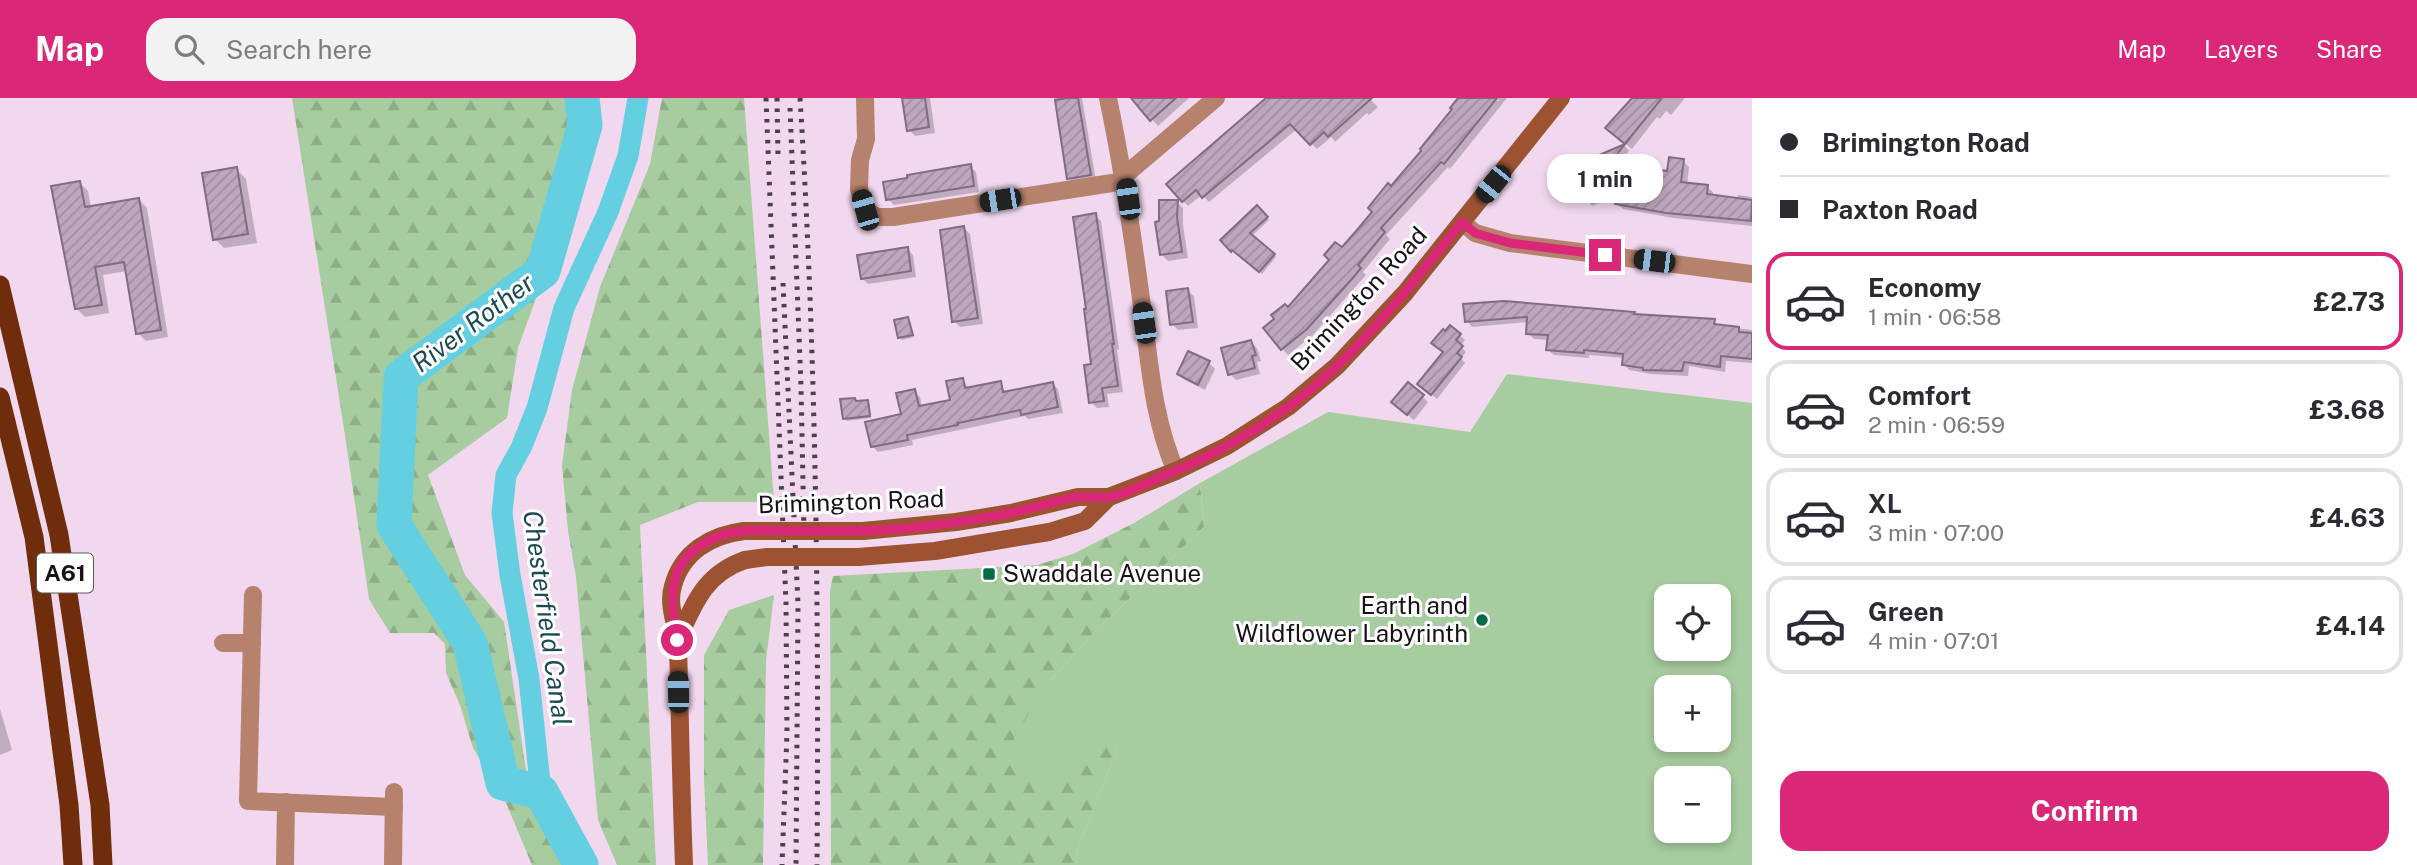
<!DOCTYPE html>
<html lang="en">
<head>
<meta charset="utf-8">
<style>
	body { margin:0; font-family:"Public Sans",sans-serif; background:#f2f2f3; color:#2b2b33; height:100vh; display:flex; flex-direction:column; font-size:26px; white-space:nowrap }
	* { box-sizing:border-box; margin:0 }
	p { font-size:23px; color:#7c7c81 }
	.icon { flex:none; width:38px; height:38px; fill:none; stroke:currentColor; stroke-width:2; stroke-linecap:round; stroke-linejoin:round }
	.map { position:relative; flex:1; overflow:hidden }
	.sheet { display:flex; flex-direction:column; background:#fff; width:665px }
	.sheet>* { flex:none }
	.banner { display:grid; align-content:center; height:154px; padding:0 28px; background:#fff }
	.fabs { position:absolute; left:1654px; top:486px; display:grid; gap:14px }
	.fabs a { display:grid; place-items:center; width:77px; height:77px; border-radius:14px; background:#fff; box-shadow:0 4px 10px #0003; font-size:35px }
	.end { position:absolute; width:32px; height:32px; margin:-16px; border:9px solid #db2777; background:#fff; box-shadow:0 0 0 4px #fff }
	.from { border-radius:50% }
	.bubble { position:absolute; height:49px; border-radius:21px; background:#fff; box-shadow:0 4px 10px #0003; font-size:23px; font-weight:700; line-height:49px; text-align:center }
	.car { position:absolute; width:21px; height:42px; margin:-21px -10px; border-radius:9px; box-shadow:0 0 5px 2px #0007; background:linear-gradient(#222 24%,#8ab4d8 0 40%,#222 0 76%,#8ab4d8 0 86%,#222 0) }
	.banner b { display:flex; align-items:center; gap:24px; height:66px; font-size:26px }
	.banner b+b { border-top:2px solid #e1e1e2 }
	.banner i { width:18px; height:18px; background:#2b2b33 }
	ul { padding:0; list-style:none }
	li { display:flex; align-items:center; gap:21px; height:98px; margin:0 14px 10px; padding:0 14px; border:4px solid #e1e1e2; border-radius:21px }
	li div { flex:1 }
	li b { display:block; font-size:26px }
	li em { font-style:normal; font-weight:700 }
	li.current { border-color:#db2777 }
	li>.icon { width:63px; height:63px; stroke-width:1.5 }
	.button { display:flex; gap:14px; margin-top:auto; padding:14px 28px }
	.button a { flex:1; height:80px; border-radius:21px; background:#db2777; color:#fff; font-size:28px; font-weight:700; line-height:80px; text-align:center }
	header { display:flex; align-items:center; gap:42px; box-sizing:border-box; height:98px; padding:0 35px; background:#db2777; color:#fff }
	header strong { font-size:33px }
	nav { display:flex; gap:38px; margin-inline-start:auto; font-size:24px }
	.search { width:490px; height:63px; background:#f2f2f3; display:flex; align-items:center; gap:18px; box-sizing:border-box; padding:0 24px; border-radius:21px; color:#7c7c81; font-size:26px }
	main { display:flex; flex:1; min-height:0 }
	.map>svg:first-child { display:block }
	.forest { fill:url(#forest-firs) }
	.park { fill:#a7cc9f; fill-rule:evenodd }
	.shadow { fill:#0003 }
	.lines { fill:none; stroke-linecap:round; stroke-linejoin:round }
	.canal { stroke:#64cfe0; stroke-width:21 }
	.river { stroke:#64cfe0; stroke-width:35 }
	.building { fill:url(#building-hatch); stroke:#826c82; stroke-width:2 }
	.minor { stroke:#b7826d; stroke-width:18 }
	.secondary { stroke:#9d5332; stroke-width:18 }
	.trunk { stroke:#702d0c; stroke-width:19 }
	.rail { stroke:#4d404b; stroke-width:5; stroke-dasharray:3.5 7; stroke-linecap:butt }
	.secondary-bridge { stroke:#9d5332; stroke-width:18 }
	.route { stroke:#db2777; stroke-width:9 }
	.poi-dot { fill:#026c43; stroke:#fff; stroke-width:2.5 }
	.labels { text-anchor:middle; stroke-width:6; stroke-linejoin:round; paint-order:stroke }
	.shield { fill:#fff; stroke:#5e585d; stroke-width:2 }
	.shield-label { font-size:23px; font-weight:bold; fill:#191018 }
	.street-label { font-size:24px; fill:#191018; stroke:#fff }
	.poi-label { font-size:24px; fill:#191018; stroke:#fff; text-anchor:start }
	.water-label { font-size:26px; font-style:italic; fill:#1b4a52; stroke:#fff }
</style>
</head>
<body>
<header>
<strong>Map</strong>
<div class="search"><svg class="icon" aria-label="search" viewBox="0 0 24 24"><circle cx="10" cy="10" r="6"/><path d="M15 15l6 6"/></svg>Search here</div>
<nav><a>Map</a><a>Layers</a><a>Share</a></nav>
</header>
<main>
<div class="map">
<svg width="1752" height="767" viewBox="0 0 1752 767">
	<defs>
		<pattern id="forest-firs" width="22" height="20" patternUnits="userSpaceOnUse" patternTransform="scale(1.75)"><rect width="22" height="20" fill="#a7cc9f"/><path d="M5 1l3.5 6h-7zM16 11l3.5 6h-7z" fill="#8fae88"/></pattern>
		<pattern id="building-hatch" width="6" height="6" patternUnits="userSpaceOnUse" patternTransform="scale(1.75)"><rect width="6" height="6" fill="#bda6be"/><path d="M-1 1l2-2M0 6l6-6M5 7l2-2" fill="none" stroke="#a28ea3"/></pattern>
	</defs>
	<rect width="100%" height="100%" fill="#f1d8ef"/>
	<g class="forest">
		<polygon points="292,0 584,0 547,170 518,250 507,320 428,377 465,477 504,524 527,679 572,767 532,767 507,707 473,650 460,607 446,575 445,546 434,535 390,535 369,501 344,331"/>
		<polygon points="662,0 744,0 774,404 698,404 640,427 656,767 617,767 598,722 576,479 568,433 562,367 572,292 600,189 650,66"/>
		<polygon points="1200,385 1204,429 1095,534 1043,591 1118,650 1078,750 1076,767 831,767 830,493 833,478 1037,467 1073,456 1134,425"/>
		<polygon points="774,497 766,563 763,767 708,767 704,681 704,557 729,512"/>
	</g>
	<path class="park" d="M1507 276 1752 305V767H1076L1078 750 1118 650 1102 638 1049 691 1002 662 1043 591 1095 534 1204 429 1200 385 1328 314 1470 334ZM1666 499H1718V551H1666ZM1666 590H1718V642H1666ZM1666 681H1718V733H1666Z"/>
	<g class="shadow">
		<polygon points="904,0 930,0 935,35 915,38 909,32"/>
		<polygon points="1054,0 1082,0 1096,83 1075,86 1069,80 1064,43"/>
		<polygon points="1143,0 1189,0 1158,28 1137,5"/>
		<polygon points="1271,0 1373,0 1371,2 1378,9 1369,17 1367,15 1335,44 1331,39 1317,51 1297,31 1209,104 1202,97 1188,108 1183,103"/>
		<polygon points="1460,0 1487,0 1500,3 1496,0 1507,0 1450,71 1448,69 1386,137 1390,141 1363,174 1366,177 1313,237 1288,257 1282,251 1288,212 1342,152 1454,11"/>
		<polygon points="1640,0 1685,0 1671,17 1666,13 1660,21 1657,19 1632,51 1614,36"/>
		<polygon points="1625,48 1629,53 1618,67 1668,75 1683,63 1689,69 1687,87 1707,89 1713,94 1713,99 1738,102 1738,97 1752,99 1752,128 1673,120 1623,111 1617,106 1618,97 1592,108 1587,102 1573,70"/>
		<polygon points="970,68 976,74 979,94 894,107 888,101"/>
		<polygon points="236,71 246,81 257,145 224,150 215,141"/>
		<polygon points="80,85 88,93 91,110 139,102 147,110 168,239 146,243 138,235 127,173 103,177 109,215 85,219 77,211"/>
		<polygon points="1177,104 1183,110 1183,127 1188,160 1168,163 1162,157"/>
		<polygon points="1257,109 1269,122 1251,139 1276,159 1262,176 1235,155 1223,142"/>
		<polygon points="1095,117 1101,123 1119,251 1117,252 1123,294 1107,296 1109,309 1097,310 1091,304"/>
		<polygon points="964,130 970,136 983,226 960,229 954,223"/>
		<polygon points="907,151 913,157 916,179 868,186 862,180"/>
		<polygon points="1187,192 1194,198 1198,230 1178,232 1172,226"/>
		<polygon points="1465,207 1634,216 1636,218 1714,223 1719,228 1752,232 1752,265 1726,263 1725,274 1689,268 1688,278 1651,276 1629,272 1624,266 1625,260 1589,257 1589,260 1554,257 1548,252 1549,242 1534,241 1528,235 1529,224 1472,229 1467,223"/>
		<polygon points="908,221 914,239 902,242 900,239"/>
		<polygon points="1450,229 1465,242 1460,248 1466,254 1461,260 1465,265 1437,301 1424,290 1445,255 1445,235"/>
		<polygon points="1251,244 1257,250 1261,263 1257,264 1260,276 1236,282 1230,276"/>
		<polygon points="1209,265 1215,271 1205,292 1185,282 1179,276"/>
		<polygon points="963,281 969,291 1000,285 1006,295 1053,286 1058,291 1063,315 1028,321 1025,318 912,342 913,347 878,354 872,348 903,317 914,293 920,299 922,309 952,304"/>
		<polygon points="1422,298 1428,304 1414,322 1399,310"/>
		<polygon points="855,301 858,305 867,304 870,307 871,320 847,323 844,320"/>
		<polygon points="0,611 12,652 0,657"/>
	</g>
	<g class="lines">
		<polyline class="canal" points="541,694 529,581 510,477 502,415 506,377 521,350 537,310 564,210 608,114 628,58 638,0"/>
		<polyline class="river" points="581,767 541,694 503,685 470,545 394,427 401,279 543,173 585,27 582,0"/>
	</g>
	<g class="building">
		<polygon points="902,0 925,0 929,29 907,33"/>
		<polygon points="1068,0 1078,0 1091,77 1067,81 1055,2"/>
		<polygon points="1131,0 1176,0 1150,23"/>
		<polygon points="1266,0 1372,0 1328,39 1324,34 1310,47 1290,26 1202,100 1196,92 1182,104 1166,86"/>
		<polygon points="1458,0 1497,0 1444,66 1441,64 1381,130 1385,134 1358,167 1361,170 1352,181 1307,231 1281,252 1263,230 1274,221 1271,217 1285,206 1288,209 1329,162 1324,157 1335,144 1342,149 1357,132 1372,114 1368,110 1388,85 1391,88 1421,53 1420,51 1452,11 1450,10"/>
		<polygon points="1632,0 1662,0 1625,46 1605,30"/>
		<polygon points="1625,46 1611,64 1667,73 1669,59 1684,61 1681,84 1708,87 1707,96 1752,102 1751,123 1666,115 1615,106 1618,90 1585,103 1571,69"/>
		<polygon points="971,66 974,88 886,102 883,84 907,80 907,77"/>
		<polygon points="237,69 248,136 213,142 202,75"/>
		<polygon points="80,83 85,109 139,100 161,232 136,236 124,164 95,169 102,207 75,211 51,88"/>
		<polygon points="1159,102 1178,102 1177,119 1182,154 1160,157 1155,124 1159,123"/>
		<polygon points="1257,107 1268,119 1250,135 1275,156 1259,174 1232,152 1231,154 1220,142"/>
		<polygon points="1096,115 1114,246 1112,246 1118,288 1102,290 1104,303 1089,305 1084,267 1091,266 1084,211 1086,211 1073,119"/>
		<polygon points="964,128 978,220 952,224 940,132"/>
		<polygon points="908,149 911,173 861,181 857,157"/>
		<polygon points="1188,190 1193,224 1170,227 1166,193"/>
		<polygon points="1504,203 1635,214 1634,216 1715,221 1714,226 1739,229 1739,234 1752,235 1752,261 1721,258 1720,269 1684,264 1682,273 1643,272 1643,270 1622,267 1623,256 1584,252 1584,255 1546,252 1548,237 1526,236 1527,219 1465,224 1463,206"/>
		<polygon points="908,219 913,237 898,240 894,222"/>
		<polygon points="1450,227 1461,236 1456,242 1463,248 1457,255 1462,259 1431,297 1417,286 1443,254 1431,245 1443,231 1445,233"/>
		<polygon points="1251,242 1256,257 1252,258 1255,270 1228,277 1221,250"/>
		<polygon points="1188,253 1210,263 1198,287 1177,276"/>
		<polygon points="963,280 965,290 1001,283 1003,294 1053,284 1058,309 1021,317 1020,312 958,325 958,327 907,337 908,342 871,349 865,324 901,316 896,295 915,291 919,308 950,302 946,283"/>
		<polygon points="1408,284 1424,297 1407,317 1391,304"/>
		<polygon points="855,300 856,303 868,302 870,318 843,321 840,301"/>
	</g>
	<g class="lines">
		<g class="minor">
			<polyline points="865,0 866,41 860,62 859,91 865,112 877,119 893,119 1125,83"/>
			<path d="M1108 0C1122 67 1132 133 1141 201 1149 257 1152 320 1176 373"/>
			<polyline points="1124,78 1216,0"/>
			<polyline points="1462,124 1475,135 1510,145 1752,176"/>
			<polyline points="253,497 248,703 394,709"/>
			<polyline points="223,545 252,545"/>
			<polyline points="285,767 286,704"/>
			<polyline points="393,767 394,694"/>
		</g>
		<g class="secondary">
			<polyline points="863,433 956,424 1011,415 1078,399 1109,399 1176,373 1227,348 1288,309 1337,268 1405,195 1561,0"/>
			<polyline points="858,459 935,453 1049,434 1085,423 1109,399"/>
			<path d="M677 543C694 506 704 476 745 462"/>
			<path d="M684 767C681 694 680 620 678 546 677 527 667 507 673 488 682 454 711 437 744 433"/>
		</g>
		<g class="trunk">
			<polyline points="0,187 59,437 100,707 103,767"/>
			<polyline points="0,299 34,439 69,707 73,767"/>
		</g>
		<g class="rail">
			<polyline points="766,0 786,506 787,635 782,767"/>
			<polyline points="777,0 778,59"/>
			<path d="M800 0C816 255 819 511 817 767"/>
			<polyline points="790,10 801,288 804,434"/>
			<polyline points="783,185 798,506 796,767"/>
		</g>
		<g class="secondary-bridge">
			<polyline points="744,433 863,433"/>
			<polyline points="745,462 767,459 858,459"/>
		</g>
	</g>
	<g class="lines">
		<path class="route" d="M677 542C670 498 665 461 715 440 739 429 768 433 794 433 832 433 872 434 910 430 945 426 981 421 1015 414 1036 410 1056 402 1077 399 1087 398 1099 401 1109 399 1127 396 1146 385 1163 378 1226 353 1288 315 1337 268 1383 224 1422 173 1462 124L1475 135 1510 145 1605 157"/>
	</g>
	<g class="poi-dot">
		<rect x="982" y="469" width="14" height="14" rx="3.5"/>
		<circle cx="1482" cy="522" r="7"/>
	</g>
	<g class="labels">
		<rect class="shield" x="37" y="455.5" width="56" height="39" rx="5"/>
		<g class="shield-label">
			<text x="65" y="483">A61</text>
		</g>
		<g class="street-label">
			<text transform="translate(1359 201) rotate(-47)" y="8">Brimington Road</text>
			<text transform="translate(851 404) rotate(-2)" y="8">Brimington Road</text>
		</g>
		<g class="poi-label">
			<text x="1003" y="484">Swaddale Avenue</text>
			<text x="1468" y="516" text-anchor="end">Earth and<tspan x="1468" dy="28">Wildflower Labyrinth</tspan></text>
		</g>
		<g class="water-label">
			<text transform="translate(473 225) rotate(-37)" y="9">River Rother</text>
			<text transform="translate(547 520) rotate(82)" y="9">Chesterfield Canal</text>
		</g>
	</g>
</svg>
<div class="fabs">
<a><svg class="icon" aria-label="locate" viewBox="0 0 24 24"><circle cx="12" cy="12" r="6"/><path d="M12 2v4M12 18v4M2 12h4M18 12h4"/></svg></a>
<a>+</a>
<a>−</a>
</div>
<i class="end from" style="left:677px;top:542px"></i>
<i class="end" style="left:1605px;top:157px"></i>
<div class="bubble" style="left:1547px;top:56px;width:116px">1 min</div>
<i class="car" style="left:1493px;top:86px;rotate:219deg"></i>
<i class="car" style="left:1128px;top:101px;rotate:352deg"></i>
<i class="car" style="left:1000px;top:102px;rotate:261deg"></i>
<i class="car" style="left:865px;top:112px;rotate:344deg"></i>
<i class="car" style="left:1654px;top:163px;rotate:277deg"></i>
<i class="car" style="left:1144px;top:225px;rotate:352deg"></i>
<i class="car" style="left:678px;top:594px;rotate:359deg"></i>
</div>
<section class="sheet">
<div class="banner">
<b><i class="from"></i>Brimington Road</b>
<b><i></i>Paxton Road</b>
</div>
<ul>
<li class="current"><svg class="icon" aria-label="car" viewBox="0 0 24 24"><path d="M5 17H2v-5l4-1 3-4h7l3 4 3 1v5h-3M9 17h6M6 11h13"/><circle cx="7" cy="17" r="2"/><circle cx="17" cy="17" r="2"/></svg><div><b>Economy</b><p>1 min · 06:58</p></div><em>£2.73</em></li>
<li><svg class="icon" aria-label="car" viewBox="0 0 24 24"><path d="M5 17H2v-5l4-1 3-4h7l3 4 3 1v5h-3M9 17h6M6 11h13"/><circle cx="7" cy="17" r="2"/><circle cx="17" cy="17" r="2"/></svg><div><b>Comfort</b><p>2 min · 06:59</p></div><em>£3.68</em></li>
<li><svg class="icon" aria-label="car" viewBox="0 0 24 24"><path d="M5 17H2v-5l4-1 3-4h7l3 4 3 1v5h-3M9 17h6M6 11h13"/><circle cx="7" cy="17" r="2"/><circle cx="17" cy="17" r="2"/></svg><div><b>XL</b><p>3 min · 07:00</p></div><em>£4.63</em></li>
<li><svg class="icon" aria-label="car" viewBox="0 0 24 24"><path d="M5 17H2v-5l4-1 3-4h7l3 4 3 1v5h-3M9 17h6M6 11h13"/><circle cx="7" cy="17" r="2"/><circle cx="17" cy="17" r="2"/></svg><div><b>Green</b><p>4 min · 07:01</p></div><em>£4.14</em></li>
</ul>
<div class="button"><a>Confirm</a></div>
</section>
</main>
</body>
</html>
